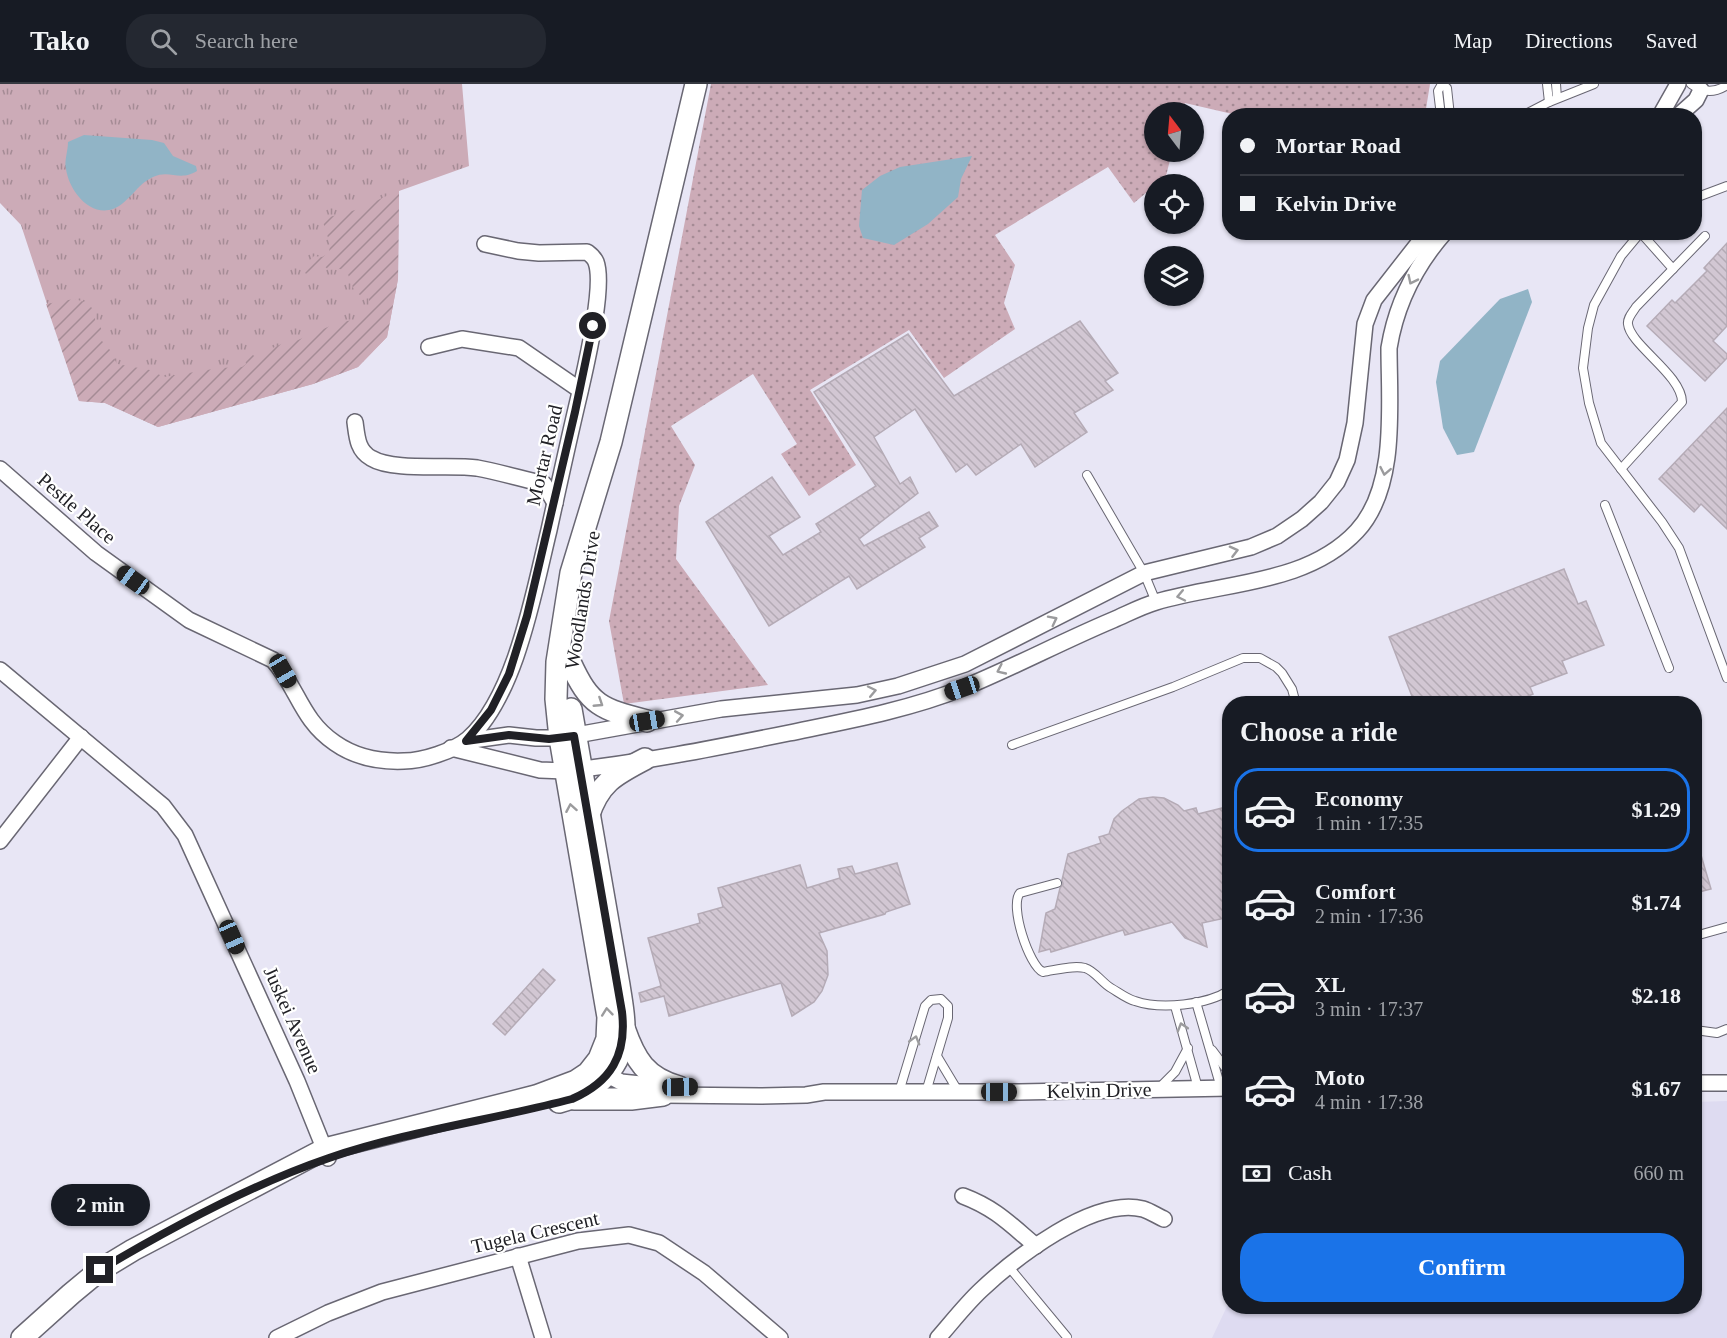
<!DOCTYPE html>
<html lang="en">
<head>
<meta charset="utf-8">
<style>
	body { margin:0; font-family:Georgia,serif; background:#242831; color:#f1f3f6; height:100vh; display:flex; flex-direction:column; font-size:22px; white-space:nowrap }
	* { box-sizing:border-box; margin:0 }
	p { font-size:20px; color:#9ea1a6 }
	.icon { flex:none; width:33px; height:33px; fill:none; stroke:currentColor; stroke-width:2; stroke-linecap:round; stroke-linejoin:round }
	.map { position:relative; flex:1; overflow:hidden }
	.details { position:absolute; left:1222px; top:612px; width:480px; height:618px; display:flex; flex-direction:column; background:#171b24; border-radius:24px; box-shadow:0 2px 4px #0004 }
	.details>* { flex:none }
	.banner { position:absolute; left:1222px; top:24px; width:480px; height:132px; border-radius:24px; box-shadow:0 2px 4px #0004; display:grid; align-content:center; height:132px; padding:0 18px; background:#171b24 }
	.needle { width:39px; rotate:344deg }
	.tools { position:absolute; left:1144px; top:18px; display:grid; gap:12px }
	.tools a { display:grid; place-items:center; width:60px; height:60px; border-radius:50%; background:#171b24; box-shadow:0 2px 4px #0004; font-size:30px }
	.end { position:absolute; width:27px; height:27px; margin:-14px; border:8px solid #212126; background:#fff; box-shadow:0 0 0 3px #fff }
	.from { border-radius:50% }
	.bubble { position:absolute; height:42px; border-radius:21px; background:#171b24; box-shadow:0 2px 4px #0004; font-size:20px; font-weight:700; line-height:42px; text-align:center }
	.car { position:absolute; width:18px; height:36px; margin:-18px -9px; border-radius:8px; box-shadow:0 0 4px 2px #0007; background:linear-gradient(#222 24%,#8ab4d8 0 40%,#222 0 76%,#8ab4d8 0 86%,#222 0) }
	.banner b { display:flex; align-items:center; gap:21px; height:57px; font-size:22px }
	.banner b+b { border-top:2px solid #363941 }
	.banner i { width:15px; height:15px; background:#f1f3f6 }
	ul { padding:0; list-style:none }
	li { display:flex; align-items:center; gap:18px; height:84px; margin:0 12px 9px; padding:0 6px; border:3px solid transparent; border-radius:24px }
	li div { flex:1 }
	li b { display:block; font-size:22px }
	li em { font-style:normal; font-weight:700 }
	li.active { border-color:#1a73e8 }
	li>.icon { width:54px; height:54px; stroke-width:1.5 }
	h2 { padding:0 18px; font-size:27px; line-height:72px }
	.pay { display:flex; align-items:center; gap:15px; height:66px; padding:0 18px; font-size:22px }
	.pay p { margin-inline-start:auto }
	.action { display:flex; gap:12px; margin-top:auto; padding:12px 18px }
	.action a { flex:1; height:69px; border-radius:24px; background:#1a73e8; color:#fff; font-size:24px; font-weight:700; line-height:69px; text-align:center }
	header { display:flex; align-items:center; gap:36px; box-sizing:border-box; height:84px; padding:0 30px; background:#171b24; border-bottom:2px solid #363941 }
	header strong { font-size:28px }
	nav { display:flex; gap:33px; margin-inline-start:auto; font-size:21px }
	.search { width:420px; height:54px; background:#242831; display:flex; align-items:center; gap:15px; box-sizing:border-box; padding:0 21px; border-radius:24px; color:#9ea1a6; font-size:22px }
	.map>svg:first-child { display:block }
	.built { fill:#dedbf1 }
	.grass { fill:url(#grass-tufts) }
	.park { fill:url(#park-dots) }
	.garden { fill:url(#garden-furrows) }
	.water { fill:#91b4c6 }
	.building { fill:url(#building-back-hatch); stroke:#b5abb6; stroke-width:1.5 }
	.lines { fill:none; stroke-linecap:round; stroke-linejoin:round }
	.lane-casing { stroke:#696773; stroke-width:10 }
	.street-casing { stroke:#696773; stroke-width:18 }
	.secondary-casing { stroke:#696773; stroke-width:24 }
	.lane { stroke:#fff; stroke-width:8 }
	.street { stroke:#fff; stroke-width:15 }
	.secondary { stroke:#fff; stroke-width:21 }
	.oneway { stroke:#9b9b9d }
	.route { stroke:#212126; stroke-width:8 }
	.labels { text-anchor:middle; stroke-width:4.5; stroke-linejoin:round; paint-order:stroke }
	.street-label { font-size:20px; fill:#212126; stroke:#fff }
</style>
</head>
<body>
<header>
<strong>Tako</strong>
<div class="search"><svg class="icon" aria-label="search" viewBox="0 0 24 24"><circle cx="10" cy="10" r="6"/><path d="M15 15l6 6"/></svg>Search here</div>
<nav><a>Map</a><a>Directions</a><a>Saved</a></nav>
</header>
<div class="map">
<svg width="1727" height="1254" viewBox="0 0 1727 1254">
	<defs>
		<pattern id="grass-tufts" width="24" height="20" patternUnits="userSpaceOnUse" patternTransform="scale(1.5)"><rect width="24" height="20" fill="#ccabb7"/><path d="M3 7l-1-3M5 7V3M7 7l1-3M15 17l-1-3M17 17v-4M19 17l1-3" fill="none" stroke="#a58b95"/></pattern>
		<pattern id="park-dots" width="8" height="8" patternUnits="userSpaceOnUse" patternTransform="scale(1.5)"><rect width="8" height="8" fill="#ccabb7"/><path d="M2 2h.1M6 6h.1" fill="none" stroke="#a58b95" stroke-width="1.8" stroke-linecap="round"/></pattern>
		<pattern id="garden-furrows" width="10" height="10" patternUnits="userSpaceOnUse" patternTransform="scale(1.5)"><rect width="10" height="10" fill="#ccabb7"/><path d="M-1 1l2-2M0 10L10 0M9 11l2-2" fill="none" stroke="#a58b95"/></pattern>
		<pattern id="building-back-hatch" width="6" height="6" patternUnits="userSpaceOnUse" patternTransform="scale(1.5)"><rect width="6" height="6" fill="#d2c7d3"/><path d="M-1 5l2 2M0 0l6 6M5-1l2 2" fill="none" stroke="#b4abb5"/></pattern>
	</defs>
	<rect width="100%" height="100%" fill="#e8e6f5"/>
	<polygon class="built" points="1727,1017 1727,1254 1212,1254 1230,1216 1230,1222 1695,1222 1695,1018"/>
	<polygon class="grass" points="0,0 462,0 469,82 399,107 398,195 387,253 358,283 313,300 158,343 105,319 79,317 21,141 0,119"/>
	<polygon class="park" points="711,0 1430,0 1425,31 1241,32 1185,19 1182,28 1155,28 1155,68 1172,68 1166,92 1134,119 1108,83 995,151 1015,181 1004,219 1015,245 944,294 909,246 810,306 856,381 809,412 781,370 797,360 753,290 671,342 695,381 679,422 676,475 768,601 624,620 609,537"/>
	<path class="garden" d="M399 106 398 195 387 253 358 283 313 300 158 343 105 319 79 317 46 220 74 215 89 219 95 230V237L101 244 102 257 110 266 117 280 150 286 164 293 219 284 242 283 246 280 244 271 248 268 256 273 264 271 268 266 286 258 298 256 337 239 363 234 369 224V213C353 212 353 202 347 188L340 185 329 186 324 182 318 181 306 190 304 187V182L314 172 322 173 329 169 330 160 322 135 359 125Z"/>
	<g class="water">
		<path d="M84 51 152 56 164 59 173 72 196 82 197 87C179 98 170 85 153 93 137 100 129 119 113 125 89 133 69 106 66 85 64 77 68 67 68 58Z"/>
		<polygon points="972,72 961,95 958,113 928,140 894,161 863,154 859,142 862,106 880,92 900,83"/>
		<polygon points="1528,205 1532,218 1474,368 1457,371 1443,344 1436,298 1440,277 1500,215"/>
	</g>
	<g class="building">
		<polygon points="1727,159 1727,242 1713,257 1727,270 1727,274 1705,297 1647,242 1672,216 1675,219 1707,187 1704,184"/>
		<polygon points="1080,237 1118,289 1105,297 1113,306 1074,329 1087,348 1035,383 1021,360 976,391 967,380 956,388 915,325 874,353 900,400 910,393 918,409 859,455 864,462 929,428 938,442 919,454 925,463 857,505 849,492 769,542 706,438 772,393 800,433 769,452 783,471 821,448 816,440 876,402 814,308 908,250 954,312"/>
		<polygon points="1727,324 1727,445 1701,420 1694,428 1659,395"/>
		<polygon points="1564,485 1578,520 1586,517 1604,561 1562,577 1567,589 1530,603 1533,610 1509,620 1504,620 1502,613 1486,620 1415,620 1389,553"/>
		<polygon points="1153,713 1164,714 1178,721 1184,727 1196,724 1198,730 1230,722 1230,833 1202,839 1207,863 1185,854 1172,838 1125,851 1123,846 1051,868 1050,865 1039,868 1046,829 1055,825 1060,804 1063,800 1062,796 1068,770 1101,759 1099,753 1109,750 1114,735 1122,727 1139,715"/>
		<polygon points="1698,761 1711,805 1695,809 1695,762"/>
		<polygon points="897,779 910,820 886,828 885,830 819,849 827,867 828,891 822,907 814,918 792,932 781,899 669,932 664,912 641,918 639,909 661,902 648,854 700,839 698,830 723,823 718,804 800,781 807,804 840,794 838,785 852,782 855,790"/>
		<polygon points="543,885 555,896 505,951 493,940"/>
	</g>
	<g class="lines">
		<defs>
			<g id="lane">
				<polyline points="1442,0 1447,4 1450,32"/>
				<polyline points="1547,0 1549,18"/>
				<polyline points="1556,0 1557,14"/>
				<path d="M1691 0C1703 9 1715 9 1727 1"/>
				<polyline points="1441,32 1438,7 1442,0"/>
				<polyline points="1522,32 1549,18 1594,0"/>
				<polyline points="1695,114 1727,102"/>
				<polyline points="1641,148 1621,172 1594,221 1588,244 1583,284 1589,319 1601,359 1662,438 1679,464 1727,594"/>
				<polyline points="1641,149 1673,185"/>
				<path d="M1621 385 1682 318C1682 291 1630 261 1628 240 1627 234 1633 228 1636 223L1705 152"/>
				<polyline points="1087,391 1144,489 1156,518"/>
				<polyline points="1605,421 1669,584"/>
				<polyline points="1012,661 1173,603 1243,574 1260,574 1276,583 1282,589 1292,605 1296,620"/>
				<path d="M1057 799 1020 809C1009 821 1029 882 1043 888 1056 886 1073 881 1085 884 1095 887 1102 899 1111 904 1118 908 1127 915 1135 917 1161 926 1207 921 1230 906"/>
				<polyline points="1695,852 1727,843"/>
				<polyline points="1196,918 1221,1004"/>
				<polyline points="1175,922 1198,1004"/>
				<polyline points="1695,946 1717,949 1727,945"/>
				<polyline points="1212,966 1230,990"/>
				<polyline points="937,972 958,1007"/>
				<polyline points="1159,1004 1175,988 1188,964"/>
				<polyline points="899,1008 925,922 931,916 941,915 948,922 948,934 926,1008"/>
				<polyline points="1009,1183 1067,1253"/>
			</g>
			<g id="street">
				<polyline points="1660,32 1678,0"/>
				<polyline points="1678,32 1696,16 1701,6"/>
				<polyline points="429,263 462,255 519,264 580,306"/>
				<path d="M355 338C357 352 357 366 371 374 394 388 449 380 477 384 499 388 522 395 544 400L555 419"/>
				<path d="M0 385 96 469 189 536 273 576C298 604 301 636 335 659 355 673 380 678 404 677 422 677 454 667 468 655 516 612 534 507 549 446 559 400 569 354 580 308 586 281 605 202 596 178 594 173 591 171 587 168L539 169 518 167 485 160"/>
				<polyline points="0,586 163,722 185,751 297,997 328,1074"/>
				<polyline points="466,657 509,651 536,654 560,654 721,625 857,611 898,602 965,580 1144,489 1251,463 1277,452 1302,435 1321,418 1337,398 1347,376 1355,339 1365,240 1374,216 1417,161 1430,148"/>
				<path d="M451 664 540 686 565 687C640 679 715 664 789 649 847 637 908 626 963 604 1014 583 1063 557 1113 536 1127 530 1142 522 1156 518 1222 498 1307 501 1357 447 1398 403 1389 320 1389 264 1396 221 1416 181 1445 148"/>
				<polyline points="0,757 81,653"/>
				<polyline points="598,986 621,998 670,1003"/>
				<polyline points="1695,999 1727,999"/>
				<polyline points="663,1011 761,1012 806,1011 824,1008 1019,1008 1230,1004"/>
				<path d="M963 1112C995 1124 1010 1140 1036 1162"/>
				<polyline points="518,1172 543,1254"/>
				<polyline points="277,1254 328,1229 382,1208 578,1157 629,1151 659,1159 704,1189 780,1254"/>
				<path d="M938 1254C952 1238 966 1220 981 1206 1015 1174 1094 1112 1143 1125 1150 1127 1157 1132 1164 1135"/>
			</g>
			<g id="secondary">
				<path d="M570 578C590 622 601 625 647 637"/>
				<path d="M588 733C599 699 614 691 645 675"/>
				<path d="M624 944C635 976 646 994 679 1003"/>
				<polyline points="574,1015 631,1015 663,1011"/>
				<path d="M559 1018C595 1009 625 983 624 943 624 929 621 915 619 901L571 625"/>
				<polyline points="22,1254 71,1210 100,1186 133,1166 325,1065 536,1012 576,997 588,989 599,975 607,955 608,933 560,654 556,615 557,578 571,489 611,358 696,0"/>
			</g>
		</defs>
		<use href="#lane" class="lane-casing"/>
		<use href="#street" class="street-casing"/>
		<use href="#secondary" class="secondary-casing"/>
		<use href="#lane" class="lane"/>
		<use href="#street" class="street"/>
		<use href="#secondary" class="secondary"/>
	</g>
	<defs><path id="oneway-chevron" d="M-2-3.5L2.5 0L-2 3.5" fill="none" stroke-width="1.6" stroke-linecap="round" stroke-linejoin="round" transform="scale(1.5)"/></defs>
	<g class="oneway">
		<use href="#oneway-chevron" transform="translate(1412 196) rotate(116)"/>
		<use href="#oneway-chevron" transform="translate(1385 387) rotate(101)"/>
		<use href="#oneway-chevron" transform="translate(1234 467) rotate(-14)"/>
		<use href="#oneway-chevron" transform="translate(1181 512) rotate(168)"/>
		<use href="#oneway-chevron" transform="translate(1053 536) rotate(-27)"/>
		<use href="#oneway-chevron" transform="translate(1001 586) rotate(155)"/>
		<use href="#oneway-chevron" transform="translate(872 607) rotate(-12)"/>
		<use href="#oneway-chevron" transform="translate(599 619) rotate(33)"/>
		<use href="#oneway-chevron" transform="translate(679 632) rotate(-10)"/>
		<use href="#oneway-chevron" transform="translate(571 724) rotate(-100)"/>
		<use href="#oneway-chevron" transform="translate(607 928) rotate(-96)"/>
		<use href="#oneway-chevron" transform="translate(1182 943) rotate(-107)"/>
		<use href="#oneway-chevron" transform="translate(915 956) rotate(-74)"/>
	</g>
	<g class="lines">
		<path class="route" d="M100 1186C172 1143 250 1101 329 1074 408 1047 492 1036 572 1015 611 998 627 971 622 928L574 652 549 655 509 651 466 657 491 626 509 590 527 532 575 328 593 242"/>
	</g>
	<g class="labels">
		<g class="street-label">
			<text transform="translate(544 371) rotate(-77)" y="7">Mortar Road</text>
			<text transform="translate(77 424) rotate(41)" y="7">Pestle Place</text>
			<text transform="translate(582 516) rotate(-81)" y="7">Woodlands Drive</text>
			<text transform="translate(293 936) rotate(66)" y="7">Juskei Avenue</text>
			<text transform="translate(1099 1006) rotate(-1)" y="7">Kelvin Drive</text>
			<text transform="translate(535 1148) rotate(-13)" y="7">Tugela Crescent</text>
		</g>
	</g>
</svg>
<div class="tools">
<a><svg class="needle" viewBox="-14 -14 28 28"><path d="M0-13l5 13h-10z" fill="#e53935"/><path d="M0 13l5-13h-10z" fill="#9ea1a6"/></svg></a>
<a><svg class="icon" aria-label="locate" viewBox="0 0 24 24"><circle cx="12" cy="12" r="6"/><path d="M12 2v4M12 18v4M2 12h4M18 12h4"/></svg></a>
<a><svg class="icon" aria-label="layers" viewBox="0 0 24 24"><path d="M12 4l9 5-9 5-9-5zM3 14l9 5 9-5"/></svg></a>
</div>
<i class="end from" style="left:593px;top:242px"></i>
<i class="end" style="left:100px;top:1186px"></i>
<div class="bubble" style="left:51px;top:1100px;width:99px">2 min</div>
<i class="car" style="left:133px;top:496px;rotate:306deg"></i>
<i class="car" style="left:283px;top:587px;rotate:150deg"></i>
<i class="car" style="left:962px;top:604px;rotate:252deg"></i>
<i class="car" style="left:647px;top:637px;rotate:80deg"></i>
<i class="car" style="left:232px;top:853px;rotate:156deg"></i>
<i class="car" style="left:680px;top:1003px;rotate:89deg"></i>
<i class="car" style="left:999px;top:1008px;rotate:90deg"></i>
<div class="banner">
<b><i class="from"></i>Mortar Road</b>
<b><i></i>Kelvin Drive</b>
</div>
<section class="details">
<h2>Choose a ride</h2>
<ul>
<li class="active"><svg class="icon" aria-label="car" viewBox="0 0 24 24"><path d="M5 17H2v-5l4-1 3-4h7l3 4 3 1v5h-3M9 17h6M6 11h13"/><circle cx="7" cy="17" r="2"/><circle cx="17" cy="17" r="2"/></svg><div><b>Economy</b><p>1 min · 17:35</p></div><em>$1.29</em></li>
<li><svg class="icon" aria-label="car" viewBox="0 0 24 24"><path d="M5 17H2v-5l4-1 3-4h7l3 4 3 1v5h-3M9 17h6M6 11h13"/><circle cx="7" cy="17" r="2"/><circle cx="17" cy="17" r="2"/></svg><div><b>Comfort</b><p>2 min · 17:36</p></div><em>$1.74</em></li>
<li><svg class="icon" aria-label="car" viewBox="0 0 24 24"><path d="M5 17H2v-5l4-1 3-4h7l3 4 3 1v5h-3M9 17h6M6 11h13"/><circle cx="7" cy="17" r="2"/><circle cx="17" cy="17" r="2"/></svg><div><b>XL</b><p>3 min · 17:37</p></div><em>$2.18</em></li>
<li><svg class="icon" aria-label="car" viewBox="0 0 24 24"><path d="M5 17H2v-5l4-1 3-4h7l3 4 3 1v5h-3M9 17h6M6 11h13"/><circle cx="7" cy="17" r="2"/><circle cx="17" cy="17" r="2"/></svg><div><b>Moto</b><p>4 min · 17:38</p></div><em>$1.67</em></li>
</ul>
<div class="pay"><svg class="icon" aria-label="cash" viewBox="0 0 24 24"><path d="M3 7h18v10H3z"/><circle cx="12" cy="12" r="2"/></svg>Cash<p>660 m</p></div>
<div class="action"><a>Confirm</a></div>
</section>
</div>
</body>
</html>
